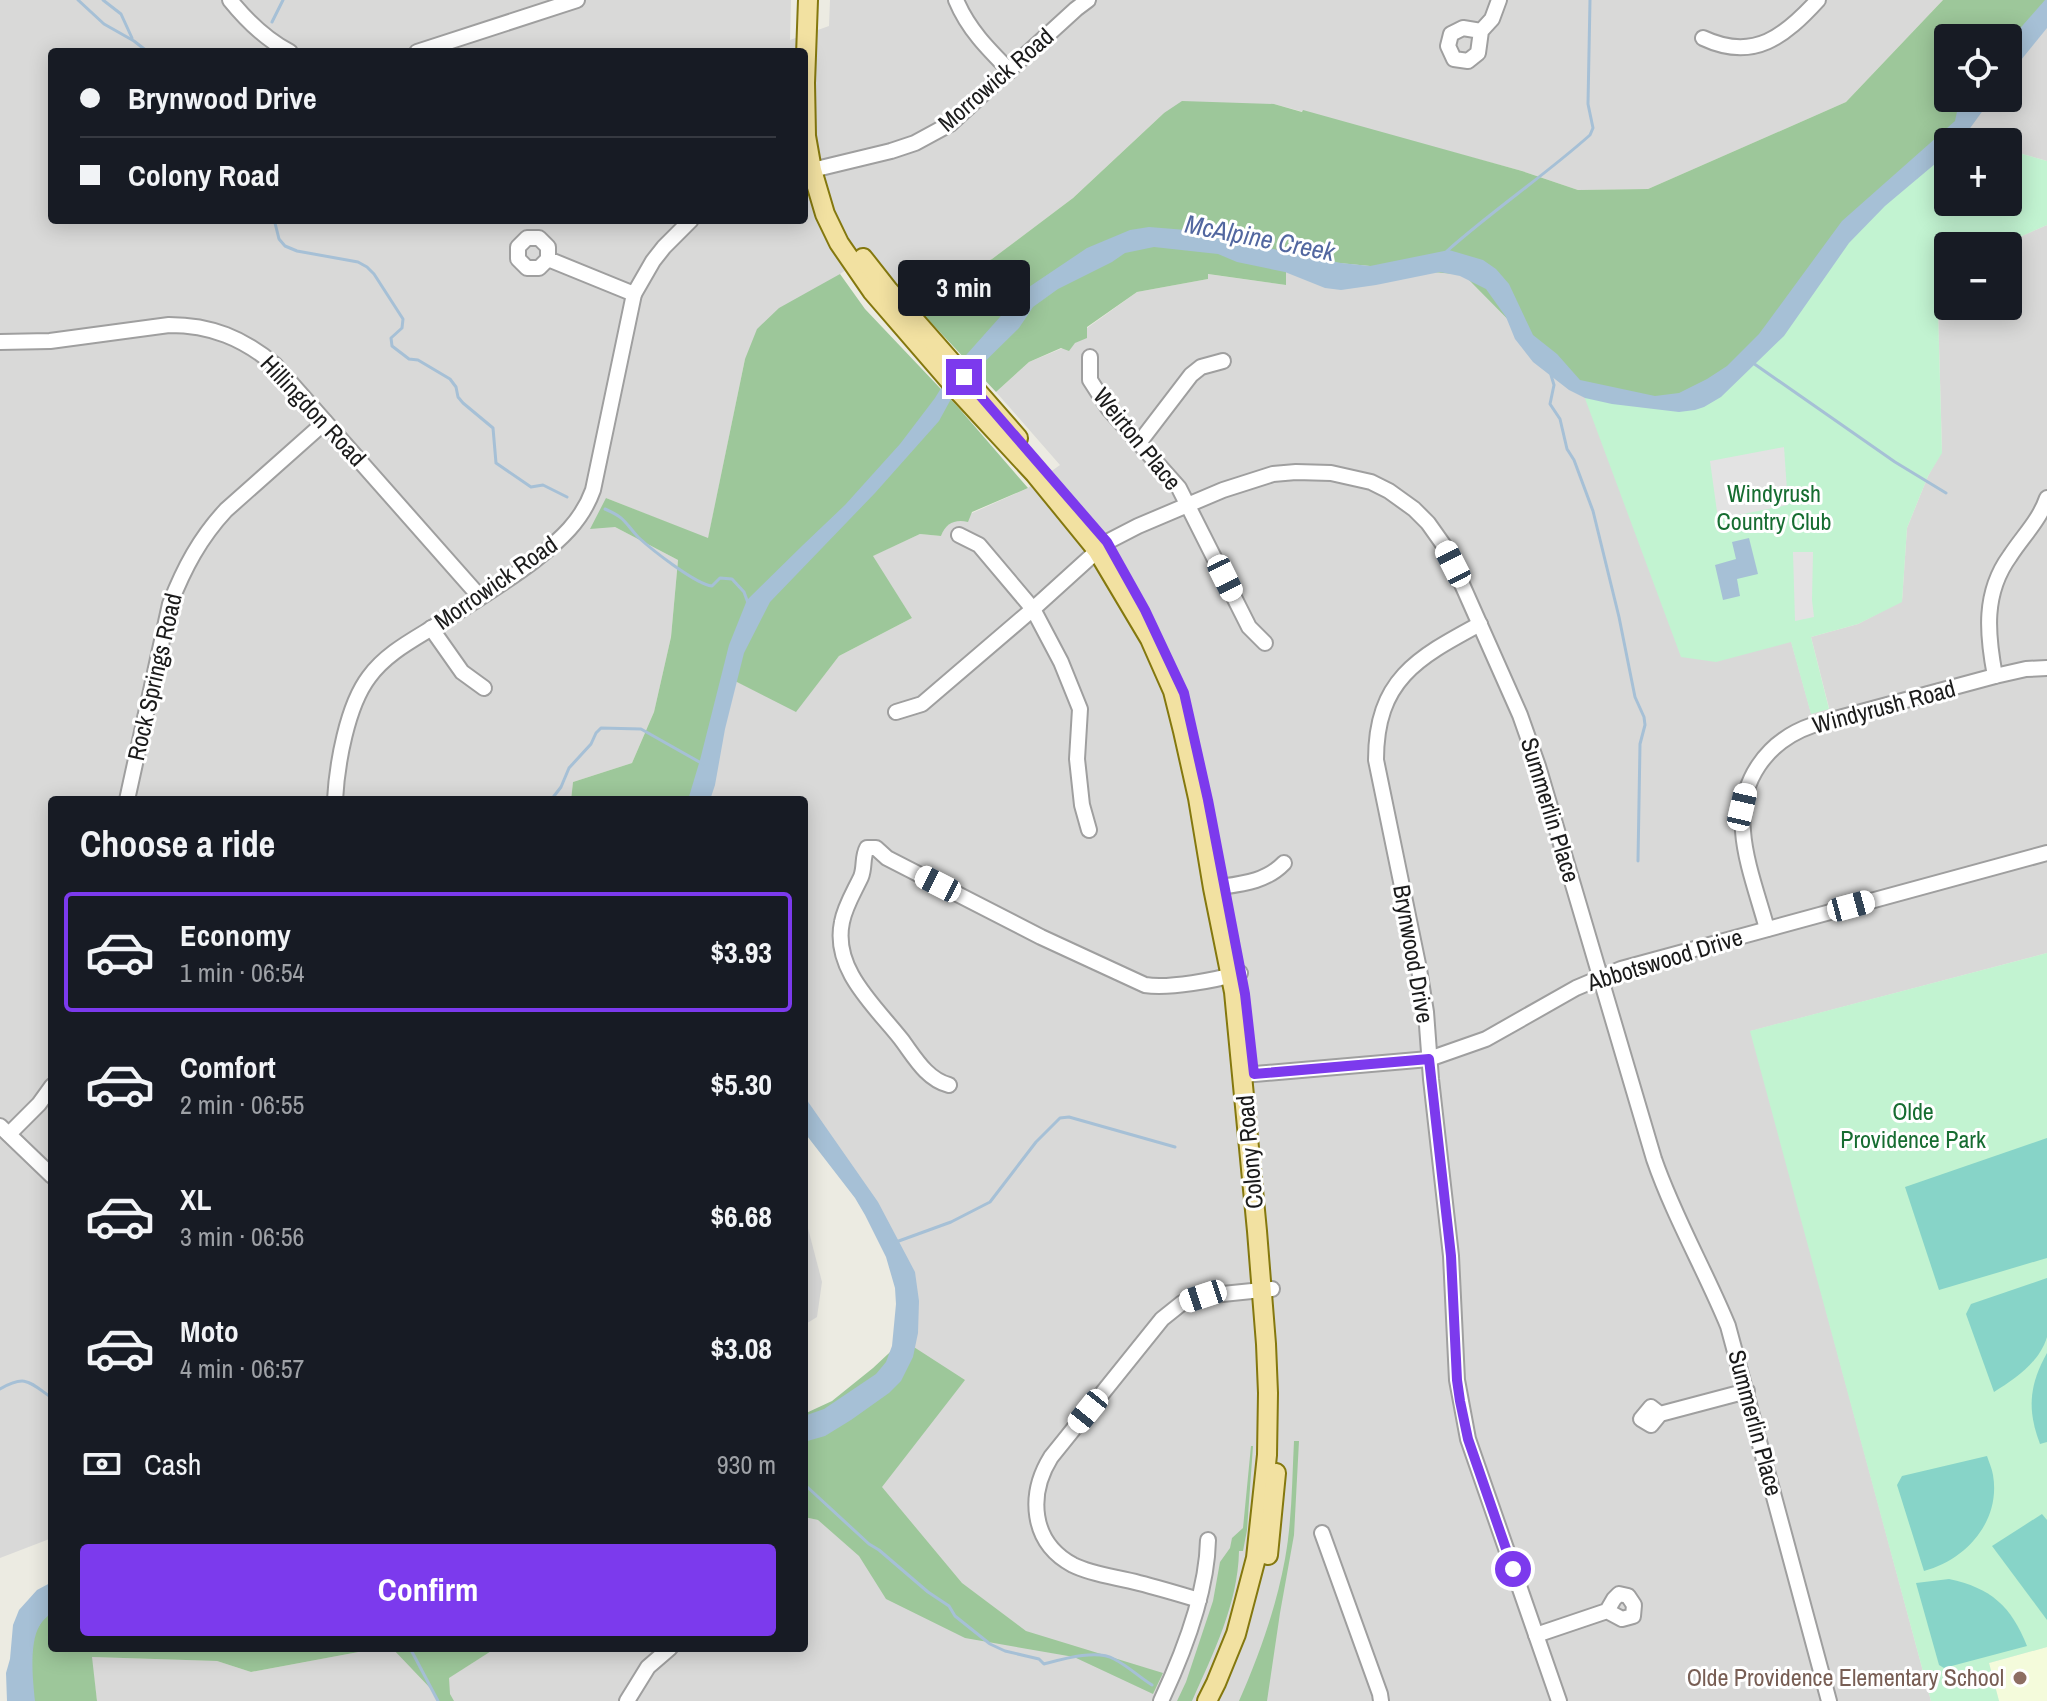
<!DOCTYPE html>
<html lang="en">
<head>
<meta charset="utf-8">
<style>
	body { margin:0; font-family:"Archivo Narrow",sans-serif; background:#242831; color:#f1f3f6; height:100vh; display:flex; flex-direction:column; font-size:30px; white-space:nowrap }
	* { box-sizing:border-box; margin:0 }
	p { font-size:26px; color:#9ea1a6 }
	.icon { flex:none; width:44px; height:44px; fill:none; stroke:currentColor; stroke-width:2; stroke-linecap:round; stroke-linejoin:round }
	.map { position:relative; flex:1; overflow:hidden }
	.sheet { position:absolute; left:48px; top:796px; width:760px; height:856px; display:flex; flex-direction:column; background:#171b24; border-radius:8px; box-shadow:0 4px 20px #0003 }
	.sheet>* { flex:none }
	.guide { position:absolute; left:48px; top:48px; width:760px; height:176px; border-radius:8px; box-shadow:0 4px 20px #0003; display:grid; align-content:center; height:176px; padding:0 32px; background:#171b24 }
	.controls { position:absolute; left:1934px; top:24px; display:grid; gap:16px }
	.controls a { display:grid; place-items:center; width:88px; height:88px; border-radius:8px; background:#171b24; box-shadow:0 4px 20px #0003; font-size:40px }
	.end { position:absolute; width:36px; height:36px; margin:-18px; border:10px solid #7c3aed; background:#fff; box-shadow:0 0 0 4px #fff }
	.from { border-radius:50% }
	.bubble { position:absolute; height:56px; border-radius:8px; background:#171b24; box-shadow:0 4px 20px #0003; font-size:26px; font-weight:700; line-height:56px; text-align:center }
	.car { position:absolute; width:24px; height:48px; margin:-24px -12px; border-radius:10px; box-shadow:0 0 6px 2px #0007; background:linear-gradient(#fff 24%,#345 0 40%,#fff 0 76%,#345 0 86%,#fff 0) }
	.guide b { display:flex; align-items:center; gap:28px; height:76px; font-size:30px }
	.guide b+b { border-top:2px solid #363941 }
	.guide i { width:20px; height:20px; background:#f1f3f6 }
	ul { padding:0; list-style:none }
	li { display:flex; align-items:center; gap:24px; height:120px; margin:0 16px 12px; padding:0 16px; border:4px solid transparent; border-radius:8px }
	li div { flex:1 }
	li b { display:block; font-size:30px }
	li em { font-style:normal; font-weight:700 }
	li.selected { border-color:#7c3aed }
	li>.icon { width:72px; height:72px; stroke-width:1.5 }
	h2 { padding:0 32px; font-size:36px; line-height:96px }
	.pay { display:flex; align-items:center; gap:20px; height:88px; padding:0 32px; font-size:30px }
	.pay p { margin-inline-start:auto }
	.button { display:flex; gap:16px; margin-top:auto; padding:16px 32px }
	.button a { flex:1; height:92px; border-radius:8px; background:#7c3aed; color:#fff; font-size:32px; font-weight:700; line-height:92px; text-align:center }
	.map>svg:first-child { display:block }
	.residential { fill:#d9d9d8; fill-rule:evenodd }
	.education { fill:#f4fbdb }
	.forest { fill:#9dc79a }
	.park { fill:#c2f3d1 }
	.pitch { fill:#87d4c8 }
	.parking { fill:#e3e3e3 }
	.water { fill:#a6c0d6 }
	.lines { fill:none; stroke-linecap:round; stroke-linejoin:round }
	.stream { stroke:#a6c0d6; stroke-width:3 }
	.minor-casing { stroke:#9f9f9f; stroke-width:18 }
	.major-casing { stroke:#84780e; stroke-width:22 }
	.minor { stroke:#fff; stroke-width:14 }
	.major { stroke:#f2e1a1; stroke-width:18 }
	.route { stroke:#7c3aed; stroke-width:10 }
	.education-dot { fill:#8d6e63; stroke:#fff; stroke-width:3 }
	.labels { text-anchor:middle; stroke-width:6; stroke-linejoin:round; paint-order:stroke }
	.street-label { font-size:24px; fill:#1b1b1b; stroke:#fff }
	.park-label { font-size:24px; fill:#166d31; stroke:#fff }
	.education-label { font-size:24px; fill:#785e54; stroke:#fff; text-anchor:end }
	.water-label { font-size:26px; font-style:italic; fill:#5267a0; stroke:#fff }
</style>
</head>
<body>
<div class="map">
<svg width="2047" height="1701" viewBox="0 0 2047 1701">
	<rect width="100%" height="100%" fill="#ecebe2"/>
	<g class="residential">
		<path d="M0 0H791L790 40 829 26 830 0H1943L1846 102 1648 189 1578 190 1522 171 1274 104 1164 113 1073 198 992 259 910 300 871 253 840 274 745 359 708 539 606 498 615 527 678 560 671 637 654 712 632 763 573 782 571 800H52V1538L0 1558ZM52 52H804V220H52Z"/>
		<polygon points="2047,14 2047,161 2008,150 2008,142 1976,142 1955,136 1981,98 2008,98 2008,58"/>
		<polygon points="2047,225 2047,953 1751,1031 1931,1701 97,1701 91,1657 217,1661 251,1672 380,1648 394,1648 448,1678 496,1648 804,1648 804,1517 818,1520 903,1340 903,1287 858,1191 804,1117 804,800 697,800 732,679 796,711 839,656 912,618 872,556 920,534 941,536 943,530 950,523 1028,488 1060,465 996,392 1029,362 1075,343 1087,328 1137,292 1208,279 1207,274 1286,285 1285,258 1464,275 1571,381 1791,641 1811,713 1829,708 1811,637 1858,624 1902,601 1907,528 1928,476 1942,451 1937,273 1948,268 1948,306 2008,306 2008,246 1999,246"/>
		<polygon points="804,1213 822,1282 817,1317 804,1325"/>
	</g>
	<polygon class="education" points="2047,1647 2047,1701 1999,1701 1989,1663"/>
	<g class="forest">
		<polygon points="1943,0 2047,0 2008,58 2008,38 1948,38 1948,98 1981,98 1948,142 1807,295 1690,401 1609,398 1558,370 1464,275 1286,258 1286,285 1208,274 1208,279 1137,292 1087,327 1087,338 1075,343 1069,351 1061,348 1029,362 996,392 910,300 992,259 1073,198 1164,113 1182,101 1274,104 1302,112 1303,110 1522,171 1578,190 1648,189 1846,102"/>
		<path d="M840 274 865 309 957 406 1028 488 972 512 968 522C955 519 946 523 941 536L920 534 873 556 912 618 839 656 796 712 733 680 697 800H571L573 782 632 763 654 712 671 637 678 560 615 527 590 529 606 498 708 538 745 359 757 329 779 308Z"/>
		<polygon points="903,1340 965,1380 882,1487 962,1583 1026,1631 1163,1673 1153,1694 1074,1657 965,1638 886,1599 859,1556 818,1520 804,1517 804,1414 832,1401 873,1368"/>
		<path d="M1294 1441H1299L1294 1535 1280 1613 1267 1701H1239C1259 1656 1276 1608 1285 1559 1292 1521 1292 1480 1294 1441Z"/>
		<path d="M1251 1446H1253L1247 1530 1243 1551H1239C1238 1604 1213 1654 1192 1701H1177L1186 1682 1213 1601 1220 1562 1230 1548 1232 1538 1243 1528Z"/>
		<polygon points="52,1603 52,1648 380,1648 251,1672 217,1661 92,1657 97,1701 25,1701 24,1652"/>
		<polygon points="392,1648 496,1648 449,1678 450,1694 454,1701 439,1701 432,1690"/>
	</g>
	<g class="park">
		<polygon points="1948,143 1948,202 2008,202 2008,150 2047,161 2047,225 1999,246 1948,246 1948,268 1937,273 1942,453 1928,476 1907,528 1902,602 1858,624 1811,637 1829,709 1811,714 1791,642 1716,662 1681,657 1580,385 1651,402 1728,382 1842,241"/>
		<polygon points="2047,953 2047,1647 1989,1663 1999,1701 1931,1701 1750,1031"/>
	</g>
	<g class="pitch">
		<polygon points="2047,1138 2047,1258 1939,1290 1905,1187"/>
		<path d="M2047 1278V1337C2039 1363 2015 1379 1994 1392L1966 1314 1971 1304Z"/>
		<path d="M2047 1353V1442L2040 1444C2027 1410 2029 1385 2047 1353Z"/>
		<path d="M1987 1456C1989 1462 1992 1469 1993 1475 2001 1521 1966 1560 1924 1571L1897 1485 1902 1476Z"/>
		<polygon points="2042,1514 2047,1520 2047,1620 1992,1546"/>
		<path d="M1949 1579C1991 1588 2011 1606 2027 1646L1944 1668 1939 1665 1916 1583Z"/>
	</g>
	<g class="parking">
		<polygon points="1784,447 1788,505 1718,519 1710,461"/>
		<polygon points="1793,552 1813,552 1812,600 1814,617 1795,621"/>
	</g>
	<g class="water">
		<polygon points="2045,0 2047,0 2047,28 2008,76 2008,42"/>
		<polygon points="1963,98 1992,98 1960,142 1948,142 1948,153 1885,206 1849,243 1784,336 1721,397 1704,407 1695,410 1679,412 1612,404 1585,398 1569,390 1533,362 1515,339 1506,317 1486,289 1460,276 1440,272 1376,285 1341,290 1325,288 1285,272 1237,262 1218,254 1154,247 1125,253 1112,262 1058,289 1033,307 1019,328 963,383 951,399 939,421 875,493 770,602 744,653 725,729 715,785 710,800 688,800 700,760 729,645 747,600 803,545 845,505 900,444 935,398 951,372 1023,291 1087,248 1130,230 1149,227 1211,232 1235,241 1341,263 1370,266 1449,250 1483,260 1496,269 1509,284 1533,335 1557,354 1580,380 1655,396 1679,393 1707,379 1727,366 1759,334 1842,221 1955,121 1958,107"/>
		<polygon points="1749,538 1758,574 1737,579 1740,596 1723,600 1715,565 1736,559 1732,542"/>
		<polygon points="804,1096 878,1202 915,1272 919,1301 918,1333 913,1357 901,1381 889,1393 851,1420 825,1436 804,1442 804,1416 824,1409 876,1374 886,1362 892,1346 896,1304 895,1288 886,1257 865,1215 855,1198 804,1132"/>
		<path d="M52 1582V1612C49 1615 45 1618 42 1622 28 1639 33 1680 35 1701H7L6 1673 10 1659 13 1625 19 1610 37 1590Z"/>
	</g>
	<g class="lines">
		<g class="stream">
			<polyline points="78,0 104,24 134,41 148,52"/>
			<polyline points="103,0 121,14 132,38"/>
			<polyline points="272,22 283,0"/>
			<polyline points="257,52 258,51"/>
			<polyline points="271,220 275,223 279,239 285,246 297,251 358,262 367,267 374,274 403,319 402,328 391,338 392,346 409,359 418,360 450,379 456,387 458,397 463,403 493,428 496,463 531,487 543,485 567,497"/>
			<path d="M1447 251C1493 210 1544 176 1590 135L1593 128 1588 104 1590 0"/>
			<polyline points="1753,363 1895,462 1946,493"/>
			<polyline points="1551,375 1554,385 1550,404 1560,419 1567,449 1574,460 1593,511 1619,617 1635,697 1644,717 1645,725 1640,744 1638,861"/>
			<path d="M605 509C626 518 624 522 638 537 651 549 695 584 712 586L720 578 732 579 744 592 748 603"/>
			<polyline points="551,800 561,787 569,768 591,744 596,733 601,728 641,729 703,764"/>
			<polyline points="896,1242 951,1222 990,1202 1036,1142 1060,1118 1069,1117 1175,1147"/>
			<path d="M0 1389C26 1374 29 1382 52 1398"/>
			<path d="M804 1484 869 1544 879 1550 928 1592 949 1606 955 1616 990 1644 1005 1651 1039 1659 1044 1664C1063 1659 1097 1649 1114 1659 1128 1666 1139 1677 1152 1685"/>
			<polyline points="410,1648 438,1701"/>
		</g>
		<defs>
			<g id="minor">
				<path d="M230 0C247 21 265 39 290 52"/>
				<path d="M956 0C968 29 988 49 1010 71"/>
				<polyline points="1481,31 1463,28 1451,34 1448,46 1454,59 1468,61 1478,53 1481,31 1492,19 1499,0"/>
				<path d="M1703 38C1754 62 1785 36 1818 0"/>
				<polyline points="417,52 577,0"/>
				<polyline points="804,172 891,151 915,143 950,124 1076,9 1088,0"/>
				<polyline points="548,259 539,268 527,268 518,259 518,247 527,238 539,238 548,247 548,259 634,294"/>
				<path d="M0 342 50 341 169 325C211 325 243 338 275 365L480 597"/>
				<polyline points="1090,357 1090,380 1108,408 1179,488 1249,627 1265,643"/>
				<polyline points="1139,443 1191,375 1201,367 1223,361"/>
				<polyline points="959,535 979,545 1033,609 1061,662 1080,709 1077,759 1082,805 1089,830"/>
				<path d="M1480 624C1417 658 1376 680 1376 760L1419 969 1426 1012 1431 1079 1451 1256 1457 1380 1468 1439 1559 1701"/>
				<polyline points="431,628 462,672 484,688"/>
				<path d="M1995 676C1987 634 1983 593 2010 556 2023 536 2039 521 2047 498"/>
				<path d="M896 712 922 704 1033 609 1107 542 1138 526 1223 490 1273 474 1296 472 1331 473 1371 482 1389 491 1414 509 1428 523 1445 547 1453 564 1520 715 1538 766 1654 1159C1674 1217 1705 1270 1728 1326L1829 1701"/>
				<path d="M127 800 170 604C184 568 200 538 226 510L325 422"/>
				<path d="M335 800C337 764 347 706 369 677 385 655 409 642 432 628 467 606 502 585 535 560 560 540 582 521 593 490L634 294 653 261 664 247 691 220"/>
				<path d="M1213 888C1239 884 1265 883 1284 863"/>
				<path d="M1767 929C1759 899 1745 862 1743 831 1738 782 1766 741 1813 725L1995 676 2026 669 2047 668"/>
				<polyline points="1243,1075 1429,1059 1486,1039 1576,988 1621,969 2047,853"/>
				<path d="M949 1085C926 1079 914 1056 901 1039 875 1006 832 969 842 922 845 906 854 892 861 877 865 867 862 857 867 848H876L887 858 1041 937 1145 985C1169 989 1216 980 1240 973"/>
				<polyline points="0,1126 52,1176"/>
				<polyline points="9,1134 39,1104 52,1086"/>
				<polyline points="1660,1414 1651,1425 1641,1419 1651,1407 1660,1414 1747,1391"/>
				<polyline points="1322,1533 1380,1694 1381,1701"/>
				<path d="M1199 1600C1179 1594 1159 1588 1139 1583 1117 1577 1093 1575 1073 1565 1030 1542 1028 1494 1051 1457L1162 1319 1182 1303 1203 1296 1272 1289"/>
				<polyline points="1536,1635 1607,1611 1622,1619 1633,1616 1634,1605 1628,1596 1619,1594 1614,1599 1607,1611"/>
				<polyline points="627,1701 648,1667 670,1648"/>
				<path d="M1161 1701C1183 1654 1207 1592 1208 1540"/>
			</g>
			<g id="major">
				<polyline points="808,0 805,83 806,136 812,170 825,214 839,243 872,291 961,394 1035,474 1097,550 1150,639 1173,691 1183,731 1198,798 1213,888 1234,992 1257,1231 1266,1344 1268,1393 1267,1455 1256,1558 1236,1634 1216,1683 1207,1701"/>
				<polyline points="863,258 889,291 1018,438"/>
				<polyline points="1268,1555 1276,1473"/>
			</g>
		</defs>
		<use href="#minor" class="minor-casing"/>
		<use href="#major" class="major-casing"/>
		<use href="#minor" class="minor"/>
		<use href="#major" class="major"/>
	</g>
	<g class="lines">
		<polyline class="route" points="964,377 1107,542 1145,610 1184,693 1208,800 1245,994 1254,1074 1429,1059 1451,1256 1457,1380 1460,1401 1468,1439 1513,1569"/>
	</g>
	<circle class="education-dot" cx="2020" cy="1678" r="8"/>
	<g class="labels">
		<g class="street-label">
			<text transform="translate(996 80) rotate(-41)" y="8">Morrowick Road</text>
			<text transform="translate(313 411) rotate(47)" y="8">Hillingdon Road</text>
			<text transform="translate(1137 439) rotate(51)" y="8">Weirton Place</text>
			<text transform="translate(496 583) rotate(-35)" y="8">Morrowick Road</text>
			<text transform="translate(155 677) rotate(-77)" y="8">Rock Springs Road</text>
			<text transform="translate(1884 707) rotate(-15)" y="8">Windyrush Road</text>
			<text transform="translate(1550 810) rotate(73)" y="8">Summerlin Place</text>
			<text transform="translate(1413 954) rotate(80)" y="8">Brynwood Drive</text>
			<text transform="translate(1665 960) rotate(-17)" y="8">Abbotswood Drive</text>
			<text transform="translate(1250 1152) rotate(-95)" y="8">Colony Road</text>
			<text transform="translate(1755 1423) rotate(75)" y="8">Summerlin Place</text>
		</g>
		<g class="park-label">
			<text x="1774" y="502">Windyrush<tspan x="1774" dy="28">Country Club</tspan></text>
			<text x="1913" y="1120">Olde<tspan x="1913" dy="28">Providence Park</tspan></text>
		</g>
		<g class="education-label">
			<text x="2004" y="1686">Olde Providence Elementary School</text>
		</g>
		<g class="water-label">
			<text transform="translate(1260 238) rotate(11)" y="9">McAlpine Creek</text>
		</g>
	</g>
</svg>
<div class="controls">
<a><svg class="icon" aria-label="locate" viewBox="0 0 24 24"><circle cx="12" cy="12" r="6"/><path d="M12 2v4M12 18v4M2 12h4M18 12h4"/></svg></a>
<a>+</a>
<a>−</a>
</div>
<i class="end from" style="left:1513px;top:1569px"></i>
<i class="end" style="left:964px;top:377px"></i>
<div class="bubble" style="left:898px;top:260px;width:132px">3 min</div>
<i class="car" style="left:1453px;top:564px;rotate:333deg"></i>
<i class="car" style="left:1225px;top:578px;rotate:154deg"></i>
<i class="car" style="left:1742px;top:807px;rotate:13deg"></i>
<i class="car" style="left:938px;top:884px;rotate:297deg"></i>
<i class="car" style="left:1851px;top:906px;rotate:75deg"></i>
<i class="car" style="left:1203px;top:1296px;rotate:252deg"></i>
<i class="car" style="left:1088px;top:1411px;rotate:219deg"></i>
<div class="guide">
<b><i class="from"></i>Brynwood Drive</b>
<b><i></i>Colony Road</b>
</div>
<section class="sheet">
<h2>Choose a ride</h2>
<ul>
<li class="selected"><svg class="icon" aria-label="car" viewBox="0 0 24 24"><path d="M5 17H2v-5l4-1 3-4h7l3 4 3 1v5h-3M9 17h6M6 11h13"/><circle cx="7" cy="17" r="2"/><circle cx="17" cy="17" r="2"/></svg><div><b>Economy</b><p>1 min · 06:54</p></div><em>$3.93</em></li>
<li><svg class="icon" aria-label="car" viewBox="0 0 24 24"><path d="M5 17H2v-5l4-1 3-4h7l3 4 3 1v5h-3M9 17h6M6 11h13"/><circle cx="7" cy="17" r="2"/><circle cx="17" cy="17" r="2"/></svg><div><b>Comfort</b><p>2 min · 06:55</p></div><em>$5.30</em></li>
<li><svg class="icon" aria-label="car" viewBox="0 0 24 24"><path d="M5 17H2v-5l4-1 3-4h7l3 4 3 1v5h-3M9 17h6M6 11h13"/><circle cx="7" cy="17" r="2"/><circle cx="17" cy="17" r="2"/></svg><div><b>XL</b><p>3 min · 06:56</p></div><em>$6.68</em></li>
<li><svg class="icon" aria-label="car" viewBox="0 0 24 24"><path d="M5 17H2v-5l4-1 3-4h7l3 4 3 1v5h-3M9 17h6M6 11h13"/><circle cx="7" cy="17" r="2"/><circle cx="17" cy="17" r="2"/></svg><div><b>Moto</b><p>4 min · 06:57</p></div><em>$3.08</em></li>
</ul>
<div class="pay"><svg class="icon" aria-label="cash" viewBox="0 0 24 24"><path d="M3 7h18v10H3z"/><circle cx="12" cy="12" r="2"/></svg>Cash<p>930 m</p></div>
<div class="button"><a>Confirm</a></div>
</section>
</div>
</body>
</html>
